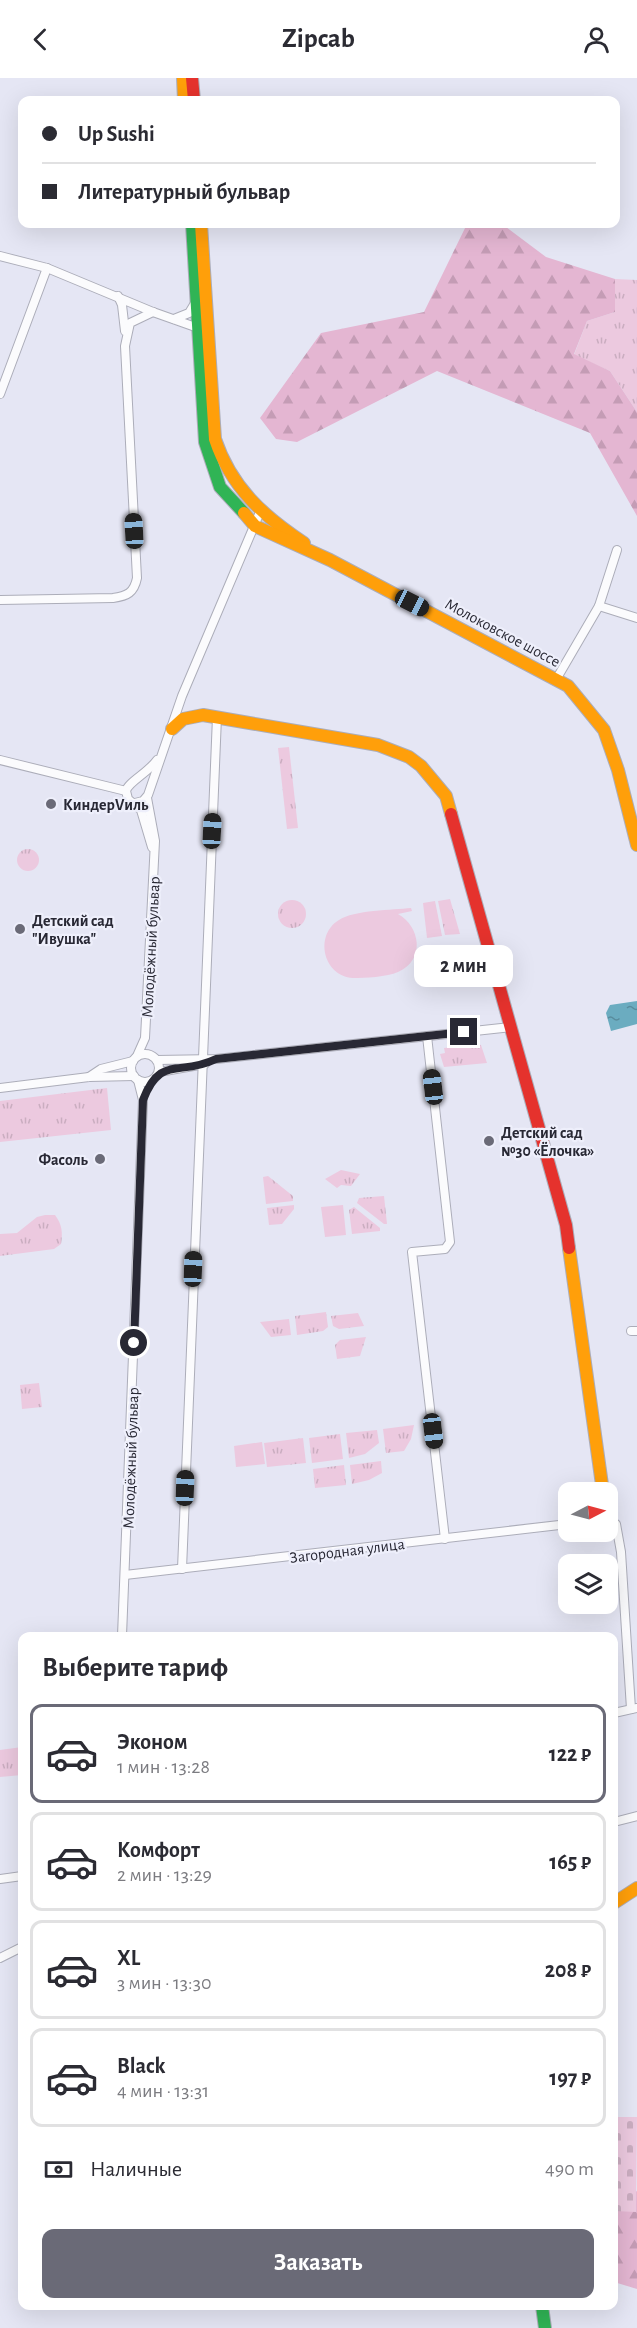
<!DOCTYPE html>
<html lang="ru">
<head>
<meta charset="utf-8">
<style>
	body { margin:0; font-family:"Alegreya Sans",sans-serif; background:#f2f2f3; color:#2b2b33; height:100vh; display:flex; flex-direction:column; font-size:22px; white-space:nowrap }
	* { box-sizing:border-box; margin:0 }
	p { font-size:20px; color:#7c7c81 }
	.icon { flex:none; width:33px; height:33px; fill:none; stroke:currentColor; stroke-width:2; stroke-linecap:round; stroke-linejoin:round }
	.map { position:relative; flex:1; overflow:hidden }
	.sheet { position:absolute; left:18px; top:1554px; width:600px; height:678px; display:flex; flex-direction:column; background:#fff; border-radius:12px; box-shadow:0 6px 24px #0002 }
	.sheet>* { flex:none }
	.guide { position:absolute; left:18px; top:18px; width:602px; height:132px; border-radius:12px; box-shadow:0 6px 24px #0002; display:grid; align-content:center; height:132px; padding:0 24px; background:#fff }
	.needle { width:39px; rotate:84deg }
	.tools { position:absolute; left:558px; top:1404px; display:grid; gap:12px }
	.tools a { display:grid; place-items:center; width:60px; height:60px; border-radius:12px; background:#fff; box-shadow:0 6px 24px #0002; font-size:30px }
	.end { position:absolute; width:27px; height:27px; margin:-14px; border:8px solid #282834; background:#fff; box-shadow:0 0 0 3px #fff }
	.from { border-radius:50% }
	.bubble { position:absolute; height:42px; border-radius:12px; background:#fff; box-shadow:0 6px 24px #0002; font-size:20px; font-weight:600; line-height:42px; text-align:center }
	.car { position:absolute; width:18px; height:36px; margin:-18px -9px; border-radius:8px; box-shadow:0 0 4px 2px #0007; background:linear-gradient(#222 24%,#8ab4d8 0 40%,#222 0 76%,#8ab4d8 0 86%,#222 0) }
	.guide b { display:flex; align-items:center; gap:21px; height:57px; font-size:22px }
	.guide b+b { border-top:2px solid #e1e1e2 }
	.guide i { width:15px; height:15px; background:#2b2b33 }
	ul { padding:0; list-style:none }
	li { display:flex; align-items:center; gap:18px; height:99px; margin:0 12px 9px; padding:0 12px; border:3px solid #e1e1e2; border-radius:12px }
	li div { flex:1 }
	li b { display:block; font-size:22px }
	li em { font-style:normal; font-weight:600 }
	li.current { border-color:#6a6a77 }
	li>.icon { width:54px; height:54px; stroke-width:1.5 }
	h2 { padding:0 24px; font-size:27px; line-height:72px }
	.pay { display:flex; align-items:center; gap:15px; height:66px; padding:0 24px; font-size:22px }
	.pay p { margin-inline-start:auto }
	.action { display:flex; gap:12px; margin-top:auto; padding:12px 24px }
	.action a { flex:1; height:69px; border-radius:12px; background:#6a6a77; color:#fff; font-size:24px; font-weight:600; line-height:69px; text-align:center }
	header { display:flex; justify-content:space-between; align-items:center; height:78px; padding:0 24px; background:#fff; font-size:27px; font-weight:600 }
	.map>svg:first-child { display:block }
	.grass { fill:url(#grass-tufts) }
	.forest { fill:url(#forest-firs) }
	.cemetery { fill:url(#cemetery-stones) }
	.pitch { fill:#ecc9df }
	.water { fill:url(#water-ripples) }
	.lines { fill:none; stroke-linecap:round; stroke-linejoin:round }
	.street-casing { stroke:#acadb9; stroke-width:10 }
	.fast-casing { stroke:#acadb9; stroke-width:14 }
	.slow-casing { stroke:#acadb9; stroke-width:14 }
	.jam-casing { stroke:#acadb9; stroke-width:14 }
	.street { stroke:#fbfbfd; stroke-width:8 }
	.fast { stroke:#30b455; stroke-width:12 }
	.slow { stroke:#ff9f0a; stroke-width:12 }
	.jam { stroke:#e5322d; stroke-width:12 }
	.route { stroke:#282834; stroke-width:8 }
	.poi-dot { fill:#6a6a77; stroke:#eeeffb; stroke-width:2 }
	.labels { text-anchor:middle; stroke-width:4.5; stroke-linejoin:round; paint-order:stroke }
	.street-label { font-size:16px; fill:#282834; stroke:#eeeffb }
	.poi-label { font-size:16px; font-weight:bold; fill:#282834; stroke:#eeeffb; text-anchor:start }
</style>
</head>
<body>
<header><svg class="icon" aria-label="back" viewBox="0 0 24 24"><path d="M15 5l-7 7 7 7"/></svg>Zipcab<svg class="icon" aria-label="person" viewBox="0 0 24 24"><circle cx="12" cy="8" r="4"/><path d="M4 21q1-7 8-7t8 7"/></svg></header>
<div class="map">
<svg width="637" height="2250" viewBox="0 0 637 2250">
	<defs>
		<pattern id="grass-tufts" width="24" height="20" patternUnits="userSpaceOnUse" patternTransform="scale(1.5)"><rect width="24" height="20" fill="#ecc9df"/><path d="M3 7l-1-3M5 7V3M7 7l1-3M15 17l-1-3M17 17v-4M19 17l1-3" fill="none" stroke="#caadc0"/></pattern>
		<pattern id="forest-firs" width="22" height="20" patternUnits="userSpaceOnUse" patternTransform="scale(1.5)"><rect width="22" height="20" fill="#e4b6d2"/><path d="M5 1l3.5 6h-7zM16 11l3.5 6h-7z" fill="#c49cb5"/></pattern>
		<pattern id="cemetery-stones" width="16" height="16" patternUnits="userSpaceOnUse" patternTransform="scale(1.5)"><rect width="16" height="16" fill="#ecc9df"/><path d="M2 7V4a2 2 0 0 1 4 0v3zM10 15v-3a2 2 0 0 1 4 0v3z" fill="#caadc0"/></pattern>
		<pattern id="water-ripples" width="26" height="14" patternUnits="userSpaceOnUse" patternTransform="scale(1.5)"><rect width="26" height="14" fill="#6bacc0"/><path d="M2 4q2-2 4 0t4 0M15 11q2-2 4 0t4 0" fill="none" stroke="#588c9d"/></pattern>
	</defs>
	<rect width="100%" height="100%" fill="#e5e6f4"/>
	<g class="grass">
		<polygon points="615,201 637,202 637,334 610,293 574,277 587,243 615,234"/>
		<polygon points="289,669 298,750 287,751 278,670"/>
		<circle cx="28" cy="782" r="11"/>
		<polygon points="450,821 460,856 445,857 438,823"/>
		<circle cx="292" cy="836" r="14"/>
		<polygon points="476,966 481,967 487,985 444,989 440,976 445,975 444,970"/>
		<polygon points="107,1010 111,1052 0,1064 0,1023"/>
		<polygon points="341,1092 360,1096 351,1108 341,1107 337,1110 325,1101"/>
		<polygon points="268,1098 293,1118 293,1123 266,1126 263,1099"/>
		<polygon points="384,1118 387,1146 384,1146 357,1125 359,1120"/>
		<polygon points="294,1127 294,1131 282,1146 269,1147 267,1130"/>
		<polygon points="354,1129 380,1150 380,1153 352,1156 349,1132"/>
		<path d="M45 1137H55C62 1146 63 1155 61 1166L54 1171 0 1178V1156L17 1155 37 1139Z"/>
		<polygon points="326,1234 328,1249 323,1253 297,1257 295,1238"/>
		<polygon points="358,1235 364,1248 339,1251 333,1248 331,1238"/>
		<polygon points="289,1241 291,1257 271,1259 260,1244"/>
		<polygon points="366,1259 360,1278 337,1281 335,1267 340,1262"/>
		<polygon points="39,1305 42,1329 22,1331 20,1307"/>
		<polygon points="414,1347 411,1361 404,1373 386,1375 383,1351"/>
		<polygon points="377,1352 379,1365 365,1376 349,1380 346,1355"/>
		<polygon points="340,1356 343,1381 312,1385 309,1360"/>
		<polygon points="303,1360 306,1385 267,1389 264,1365"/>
		<polygon points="381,1383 382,1395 369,1402 352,1406 350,1387"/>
		<polygon points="344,1387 346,1407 315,1410 313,1391"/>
		<polygon points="22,1669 22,1697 0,1699 0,1672"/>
	</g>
	<g class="forest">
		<polygon points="467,146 502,146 546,179 615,201 615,234 587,243 574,276 610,293 637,334 637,438 590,355 437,293 297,364 276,361 260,340 321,255 424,234"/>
		<polygon points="637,2113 637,2211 614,2204 614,2127"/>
	</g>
	<polygon class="cemetery" points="614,2039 637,2039 636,2134 614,2133"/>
	<g class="pitch">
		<polygon points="435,823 442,858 427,860 423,825"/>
		<path d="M411 830 412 833 398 836C420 848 426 882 398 894 387 899 365 900 353 900 323 898 314 857 339 842 354 832 393 832 411 830Z"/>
		<polygon points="343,1127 346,1157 325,1159 321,1129"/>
		<polygon points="262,1364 265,1386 236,1389 234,1368"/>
	</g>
	<polygon class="water" points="637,923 637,946 611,953 606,935 610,927"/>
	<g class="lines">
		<defs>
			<g id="street">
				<polyline points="0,178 47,190 153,234 201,251"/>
				<polyline points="118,218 122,227 125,253"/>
				<polyline points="174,241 189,235 195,225"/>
				<polyline points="0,316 47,190"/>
				<path d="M0 522 113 520C127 518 134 515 137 500L125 268 130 245 153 234"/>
				<polyline points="599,528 637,540"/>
				<polyline points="557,600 599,528 617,472"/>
				<polyline points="0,682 126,713"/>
				<polyline points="135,725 143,723 148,717 182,618 260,434"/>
				<path d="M152 769 141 732 128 721 126 713C128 704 148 695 157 682"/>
				<polyline points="427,958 450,1164 445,1171 412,1174 445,1461"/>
				<circle cx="145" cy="990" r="14"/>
				<polyline points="137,978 145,960 155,763 147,720"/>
				<polyline points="157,982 216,981 511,949"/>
				<polyline points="159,994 205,986"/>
				<polyline points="89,999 101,991 133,983"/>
				<polyline points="0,1010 89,999 134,998"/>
				<polyline points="631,1253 637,1253"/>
				<polyline points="608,1442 616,1446 621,1474 631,1631"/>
				<polyline points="182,1491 217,639"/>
				<polyline points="125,1497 568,1446"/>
				<polyline points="122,1558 143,1022 138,1002"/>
				<polyline points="614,1635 637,1630"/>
				<polyline points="614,1744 637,1738"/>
				<polyline points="0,1801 22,1798"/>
				<polyline points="0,1880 22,1869"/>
			</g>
			<g id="fast">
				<polyline points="192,146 205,364 220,409 244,435"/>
				<polyline points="542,2228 545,2250"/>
			</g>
			<g id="slow">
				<polyline points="183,0 184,22"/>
				<path d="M201 146 215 361C231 409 263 438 304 465"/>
				<polyline points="244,435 255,448 330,482 568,608 604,652 618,692 637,767"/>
				<polyline points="172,651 183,641 203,637 378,667 409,679 421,688 446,718 451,736"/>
				<polyline points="569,1170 603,1414"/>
				<polyline points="614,1825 637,1810"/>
			</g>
			<g id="jam">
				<polyline points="192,0 194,22"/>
				<polyline points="451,736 566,1147 569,1170"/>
			</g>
		</defs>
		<use href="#street" class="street-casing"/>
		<use href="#fast" class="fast-casing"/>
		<use href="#slow" class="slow-casing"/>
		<use href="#jam" class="jam-casing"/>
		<use href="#street" class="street"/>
		<use href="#fast" class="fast"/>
		<use href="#slow" class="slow"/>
		<use href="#jam" class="jam"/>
	</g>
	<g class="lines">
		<path class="route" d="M134 1265 143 1022C161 976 179 999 216 981L464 954"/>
	</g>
	<g class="poi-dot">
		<circle cx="51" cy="726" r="6"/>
		<circle cx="20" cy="851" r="6"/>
		<circle cx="489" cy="1063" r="6"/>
		<circle cx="100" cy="1081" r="6"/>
	</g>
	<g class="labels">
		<g class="street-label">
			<text transform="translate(503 554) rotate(28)" y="6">Молоковское шоссе</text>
			<text transform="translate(150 869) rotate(-87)" y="6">Молодёжный бульвар</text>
			<text transform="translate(130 1380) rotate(-88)" y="6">Молодёжный бульвар</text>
			<text transform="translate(347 1472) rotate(-7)" y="6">Загородная улица</text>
		</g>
		<g class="poi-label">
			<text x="63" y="732">КиндерVиль</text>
			<text x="32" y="848">Детский сад<tspan x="32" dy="18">"Ивушка"</tspan></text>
			<text x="501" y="1060">Детский сад<tspan x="501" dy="18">№30 «Ёлочка»</tspan></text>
			<text x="88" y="1087" text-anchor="end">Фасоль</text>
		</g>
	</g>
</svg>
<div class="tools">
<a><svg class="needle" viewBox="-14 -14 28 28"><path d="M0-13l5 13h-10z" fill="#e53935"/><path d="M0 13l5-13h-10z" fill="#7c7c81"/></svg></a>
<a><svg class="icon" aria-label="layers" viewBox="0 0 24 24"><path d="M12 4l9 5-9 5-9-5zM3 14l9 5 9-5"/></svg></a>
</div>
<i class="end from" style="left:134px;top:1265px"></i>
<i class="end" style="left:464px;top:954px"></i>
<div class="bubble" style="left:414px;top:867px;width:99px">2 мин</div>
<i class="car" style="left:134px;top:453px;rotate:357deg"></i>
<i class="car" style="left:412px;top:525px;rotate:117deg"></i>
<i class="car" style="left:212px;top:753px;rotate:3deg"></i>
<i class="car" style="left:433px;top:1009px;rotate:353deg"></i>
<i class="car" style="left:193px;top:1191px;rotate:2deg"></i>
<i class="car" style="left:433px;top:1353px;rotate:173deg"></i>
<i class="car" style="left:185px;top:1410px;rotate:2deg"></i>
<div class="guide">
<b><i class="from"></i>Up Sushi</b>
<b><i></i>Литературный бульвар</b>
</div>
<section class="sheet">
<h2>Выберите тариф</h2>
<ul>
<li class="current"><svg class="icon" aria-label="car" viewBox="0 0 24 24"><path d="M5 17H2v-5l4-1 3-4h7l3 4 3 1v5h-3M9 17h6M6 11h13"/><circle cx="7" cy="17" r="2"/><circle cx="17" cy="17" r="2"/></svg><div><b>Эконом</b><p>1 мин · 13:28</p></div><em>122 ₽</em></li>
<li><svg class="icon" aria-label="car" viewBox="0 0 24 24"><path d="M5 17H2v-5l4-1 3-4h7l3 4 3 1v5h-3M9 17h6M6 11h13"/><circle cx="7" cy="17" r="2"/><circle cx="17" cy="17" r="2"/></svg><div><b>Комфорт</b><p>2 мин · 13:29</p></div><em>165 ₽</em></li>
<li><svg class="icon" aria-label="car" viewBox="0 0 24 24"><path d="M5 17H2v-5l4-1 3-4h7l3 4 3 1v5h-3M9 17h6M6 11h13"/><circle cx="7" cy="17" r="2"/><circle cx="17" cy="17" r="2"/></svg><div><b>XL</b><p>3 мин · 13:30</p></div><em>208 ₽</em></li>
<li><svg class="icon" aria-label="car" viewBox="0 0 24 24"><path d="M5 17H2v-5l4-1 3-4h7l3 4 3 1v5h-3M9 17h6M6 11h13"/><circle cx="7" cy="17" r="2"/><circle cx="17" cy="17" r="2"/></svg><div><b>Black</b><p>4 мин · 13:31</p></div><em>197 ₽</em></li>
</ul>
<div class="pay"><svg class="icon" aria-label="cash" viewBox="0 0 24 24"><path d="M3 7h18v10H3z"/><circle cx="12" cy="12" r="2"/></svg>Наличные<p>490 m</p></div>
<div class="action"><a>Заказать</a></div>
</section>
</div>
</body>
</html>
